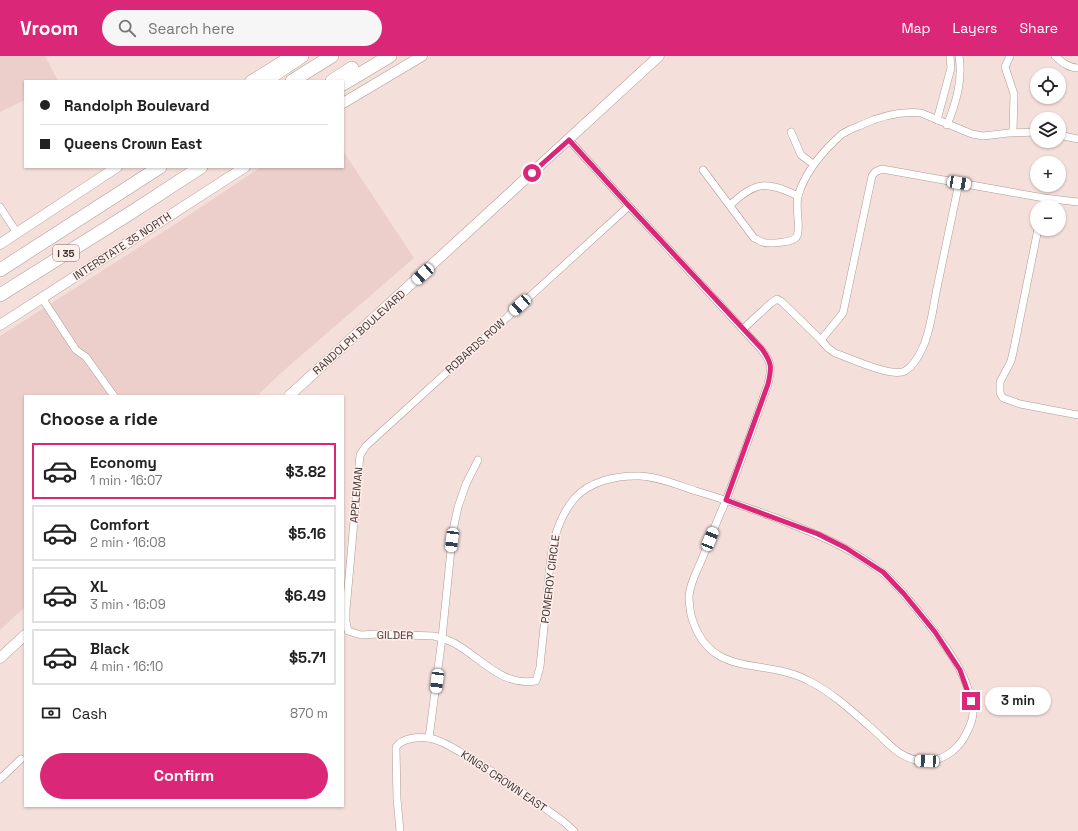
<!DOCTYPE html>
<html lang="en">
<head>
<meta charset="utf-8">
<style>
	body { margin:0; font-family:"Space Grotesk",sans-serif; background:#f6f6f6; color:#222; height:100vh; display:flex; flex-direction:column; font-size:15px; white-space:nowrap }
	* { box-sizing:border-box; margin:0 }
	p { font-size:13px; color:#767676 }
	.icon { flex:none; width:22px; height:22px; fill:none; stroke:currentColor; stroke-width:2; stroke-linecap:round; stroke-linejoin:round }
	.map { position:relative; flex:1; overflow:hidden }
	.side { position:absolute; left:24px; top:339px; width:320px; height:412px; display:flex; flex-direction:column; background:#fff; border-radius:0px; box-shadow:0 1px 3px #0004 }
	.side>* { flex:none }
	.guide { position:absolute; left:24px; top:24px; width:320px; height:88px; border-radius:0px; box-shadow:0 1px 3px #0004; display:grid; align-content:center; height:88px; padding:0 16px; background:#fff }
	.fabs { position:absolute; left:1030px; top:12px; display:grid; gap:8px }
	.fabs a { display:grid; place-items:center; width:36px; height:36px; border-radius:50%; background:#fff; box-shadow:0 1px 3px #0004; font-size:20px }
	.end { position:absolute; width:18px; height:18px; margin:-9px; border:5px solid #db2777; background:#fff; box-shadow:0 0 0 2px #fff }
	.from { border-radius:50% }
	.bubble { position:absolute; height:28px; border-radius:14px; background:#fff; box-shadow:0 1px 3px #0004; font-size:13px; font-weight:600; line-height:28px; text-align:center }
	.car { position:absolute; width:12px; height:24px; margin:-12px -6px; border-radius:5px; box-shadow:0 0 3px 1px #0007; background:linear-gradient(#fff 24%,#345 0 40%,#fff 0 76%,#345 0 86%,#fff 0) }
	.guide b { display:flex; align-items:center; gap:14px; height:38px; font-size:15px }
	.guide b+b { border-top:1px solid #e0e0e0 }
	.guide i { width:10px; height:10px; background:#222 }
	ul { padding:0; list-style:none }
	li { display:flex; align-items:center; gap:12px; height:56px; margin:0 8px 6px; padding:0 8px; border:2px solid #e0e0e0; border-radius:0px }
	li div { flex:1 }
	li b { display:block; font-size:15px }
	li em { font-style:normal; font-weight:600 }
	li.current { border-color:#db2777 }
	li>.icon { width:36px; height:36px; stroke-width:1.5 }
	h2 { padding:0 16px; font-size:18px; line-height:48px }
	.pay { display:flex; align-items:center; gap:10px; height:44px; padding:0 16px; font-size:15px }
	.pay p { margin-inline-start:auto }
	.cta { display:flex; gap:8px; margin-top:auto; padding:8px 16px }
	.cta a { flex:1; height:46px; border-radius:24px; background:#db2777; color:#fff; font-size:16px; font-weight:600; line-height:46px; text-align:center }
	header { display:flex; align-items:center; gap:24px; box-sizing:border-box; height:56px; padding:0 20px; background:#db2777; color:#fff }
	header strong { font-size:19px }
	nav { display:flex; gap:22px; margin-inline-start:auto; font-size:14px }
	.search { width:280px; height:36px; background:#f6f6f6; display:flex; align-items:center; gap:10px; box-sizing:border-box; padding:0 14px; border-radius:22px; color:#767676; font-size:15px }
	.map>svg:first-child { display:block }
	.built { fill:#eccfca }
	.lines { fill:none; stroke-linecap:round; stroke-linejoin:round }
	.street-casing { stroke:#ad9a96; stroke-width:8 }
	.secondary-casing { stroke:#ad9a96; stroke-width:11 }
	.highway-casing { stroke:#ad9a96; stroke-width:14 }
	.street { stroke:#fff; stroke-width:7 }
	.secondary { stroke:#fff; stroke-width:10 }
	.highway { stroke:#fff; stroke-width:13 }
	.route { stroke:#db2777; stroke-width:5 }
	.labels { text-anchor:middle; stroke-width:3; stroke-linejoin:round; paint-order:stroke }
	.shield { fill:#ffeeea; stroke:#796f6c; stroke-width:1 }
	.shield-label { font-size:10px; font-weight:bold; fill:#403836 }
	.street-label { font-size:11px; fill:#403836; stroke:#ffeeea }
</style>
</head>
<body>
<header>
<strong>Vroom</strong>
<div class="search"><svg class="icon" aria-label="search" viewBox="0 0 24 24"><circle cx="10" cy="10" r="6"/><path d="M15 15l6 6"/></svg>Search here</div>
<nav><a>Map</a><a>Layers</a><a>Share</a></nav>
</header>
<div class="map">
<svg width="1078" height="775" viewBox="0 0 1078 775">
	<rect width="100%" height="100%" fill="#f5dfdb"/>
	<g class="built">
		<polygon points="0,0 45,0 58,25 25,25 25,44 0,56"/>
		<polygon points="343,95 414,202 282,316 257,340 25,340 25,551 0,574 0,280 177,167 261,111 343,111"/>
	</g>
	<g class="lines">
		<defs>
			<g id="street">
				<polyline points="1010,0 1005,11 1014,38 1013,76"/>
				<path d="M1055 0C1062 6 1068 12 1078 12"/>
				<polyline points="937,64 951,12 950,0"/>
				<path d="M947 69C956 47 963 24 959 0"/>
				<polyline points="791,76 801,99 813,108"/>
				<polyline points="1059,79 1078,83"/>
				<path d="M569 84 629 150 761 293C772 307 772 311 768 328 754 368 740 409 724 449 716 467 709 485 702 503 697 515 690 527 689 540 689 546 690 553 691 559 709 624 762 601 807 624 830 635 850 653 869 670 884 682 896 700 916 704 938 709 958 696 967 676 970 670 973 663 973 657 973 645 966 625 960 614 950 594 933 574 919 556 905 540 892 522 874 510 843 488 811 476 776 462 749 452 723 443 696 435 678 429 659 421 640 420 618 419 589 425 574 443 551 471 550 506 547 541 545 564 542 588 540 611L536 625C503 630 485 606 459 590 452 585 442 582 434 580L378 578 361 579 348 575 346 566V554L360 399 366 390 629 150"/>
				<path d="M703 114 754 182C757 183 760 185 762 186 769 188 794 187 797 180 801 171 795 152 798 140 805 116 824 94 842 78 847 75 853 72 859 70 878 61 899 55 921 57L972 78 983 80 1009 77 1037 76"/>
				<path d="M730 149C757 125 765 125 798 140"/>
				<polyline points="0,151 17,177"/>
				<polyline points="1038,173 1014,292 1011,305 1000,326 1000,337 1003,342 1020,348 1078,359"/>
				<polyline points="42,242 76,294 86,301 114,340"/>
				<path d="M743 273 771 247 777 243 782 246 821 284 828 292 835 297C850 302 892 322 905 315 914 310 919 300 923 291 931 273 933 251 937 232 944 197 952 162 959 127"/>
				<polyline points="821,284 843,257 872,120 875,116 882,113 1044,142 1078,146"/>
				<polyline points="429,682 442,582 453,474 458,451 466,428 478,404"/>
				<polyline points="0,723 21,703"/>
				<path d="M400 775 397 743 396 691C403 681 417 681 429 682 442 684 455 693 465 699 500 719 532 743 564 766L574 775"/>
			</g>
			<g id="secondary">
				<polyline points="250,25 290,0"/>
				<polyline points="343,47 422,0"/>
				<polyline points="0,188 117,111"/>
				<polyline points="0,269 245,111"/>
				<polyline points="289,340 659,0"/>
				<polyline points="0,602 25,579"/>
			</g>
			<g id="highway">
				<polyline points="265,25 302,0"/>
				<polyline points="292,25 332,0"/>
				<polyline points="332,25 352,12"/>
				<polyline points="343,28 390,0"/>
				<polyline points="0,214 160,111"/>
				<polyline points="0,239 132,156 201,111"/>
			</g>
		</defs>
		<use href="#street" class="street-casing"/>
		<use href="#secondary" class="secondary-casing"/>
		<use href="#highway" class="highway-casing"/>
		<use href="#street" class="street"/>
		<use href="#secondary" class="secondary"/>
		<use href="#highway" class="highway"/>
	</g>
	<g class="lines">
		<path class="route" d="M532 117 569 84 629 150 762 293C772 307 772 311 768 328L726 444 818 478 846 492 883 516 904 538 935 576 960 614 971 645"/>
	</g>
	<g class="labels">
		<rect class="shield" x="53" y="189" width="26" height="16" rx="3"/>
		<g class="shield-label">
			<text x="66" y="201">I 35</text>
		</g>
		<g class="street-label">
			<text transform="translate(122 190) rotate(-33)" y="4">INTERSTATE 35 NORTH</text>
			<text transform="translate(359 276) rotate(-42)" y="4">RANDOLPH BOULEVARD</text>
			<text transform="translate(475 290) rotate(-42)" y="4">ROBARDS ROW</text>
			<text transform="translate(356 439) rotate(-85)" y="4">APPLEMAN</text>
			<text transform="translate(550 523) rotate(-83)" y="4">POMEROY CIRCLE</text>
			<text transform="translate(395 579) rotate(1)" y="4">GILDER</text>
			<text transform="translate(504 725) rotate(34)" y="4">KINGS CROWN EAST</text>
		</g>
	</g>
</svg>
<div class="fabs">
<a><svg class="icon" aria-label="locate" viewBox="0 0 24 24"><circle cx="12" cy="12" r="6"/><path d="M12 2v4M12 18v4M2 12h4M18 12h4"/></svg></a>
<a><svg class="icon" aria-label="layers" viewBox="0 0 24 24"><path d="M12 4l9 5-9 5-9-5zM3 14l9 5 9-5"/></svg></a>
<a>+</a>
<a>−</a>
</div>
<i class="end from" style="left:532px;top:117px"></i>
<i class="end" style="left:971px;top:645px"></i>
<div class="bubble" style="left:985px;top:631px;width:66px">3 min</div>
<i class="car" style="left:959px;top:127px;rotate:100deg"></i>
<i class="car" style="left:423px;top:218px;rotate:228deg"></i>
<i class="car" style="left:520px;top:249px;rotate:228deg"></i>
<i class="car" style="left:710px;top:483px;rotate:22deg"></i>
<i class="car" style="left:452px;top:484px;rotate:187deg"></i>
<i class="car" style="left:437px;top:625px;rotate:187deg"></i>
<i class="car" style="left:927px;top:705px;rotate:273deg"></i>
<div class="guide">
<b><i class="from"></i>Randolph Boulevard</b>
<b><i></i>Queens Crown East</b>
</div>
<section class="side">
<h2>Choose a ride</h2>
<ul>
<li class="current"><svg class="icon" aria-label="car" viewBox="0 0 24 24"><path d="M5 17H2v-5l4-1 3-4h7l3 4 3 1v5h-3M9 17h6M6 11h13"/><circle cx="7" cy="17" r="2"/><circle cx="17" cy="17" r="2"/></svg><div><b>Economy</b><p>1 min · 16:07</p></div><em>$3.82</em></li>
<li><svg class="icon" aria-label="car" viewBox="0 0 24 24"><path d="M5 17H2v-5l4-1 3-4h7l3 4 3 1v5h-3M9 17h6M6 11h13"/><circle cx="7" cy="17" r="2"/><circle cx="17" cy="17" r="2"/></svg><div><b>Comfort</b><p>2 min · 16:08</p></div><em>$5.16</em></li>
<li><svg class="icon" aria-label="car" viewBox="0 0 24 24"><path d="M5 17H2v-5l4-1 3-4h7l3 4 3 1v5h-3M9 17h6M6 11h13"/><circle cx="7" cy="17" r="2"/><circle cx="17" cy="17" r="2"/></svg><div><b>XL</b><p>3 min · 16:09</p></div><em>$6.49</em></li>
<li><svg class="icon" aria-label="car" viewBox="0 0 24 24"><path d="M5 17H2v-5l4-1 3-4h7l3 4 3 1v5h-3M9 17h6M6 11h13"/><circle cx="7" cy="17" r="2"/><circle cx="17" cy="17" r="2"/></svg><div><b>Black</b><p>4 min · 16:10</p></div><em>$5.71</em></li>
</ul>
<div class="pay"><svg class="icon" aria-label="cash" viewBox="0 0 24 24"><path d="M3 7h18v10H3z"/><circle cx="12" cy="12" r="2"/></svg>Cash<p>870 m</p></div>
<div class="cta"><a>Confirm</a></div>
</section>
</div>
</body>
</html>
